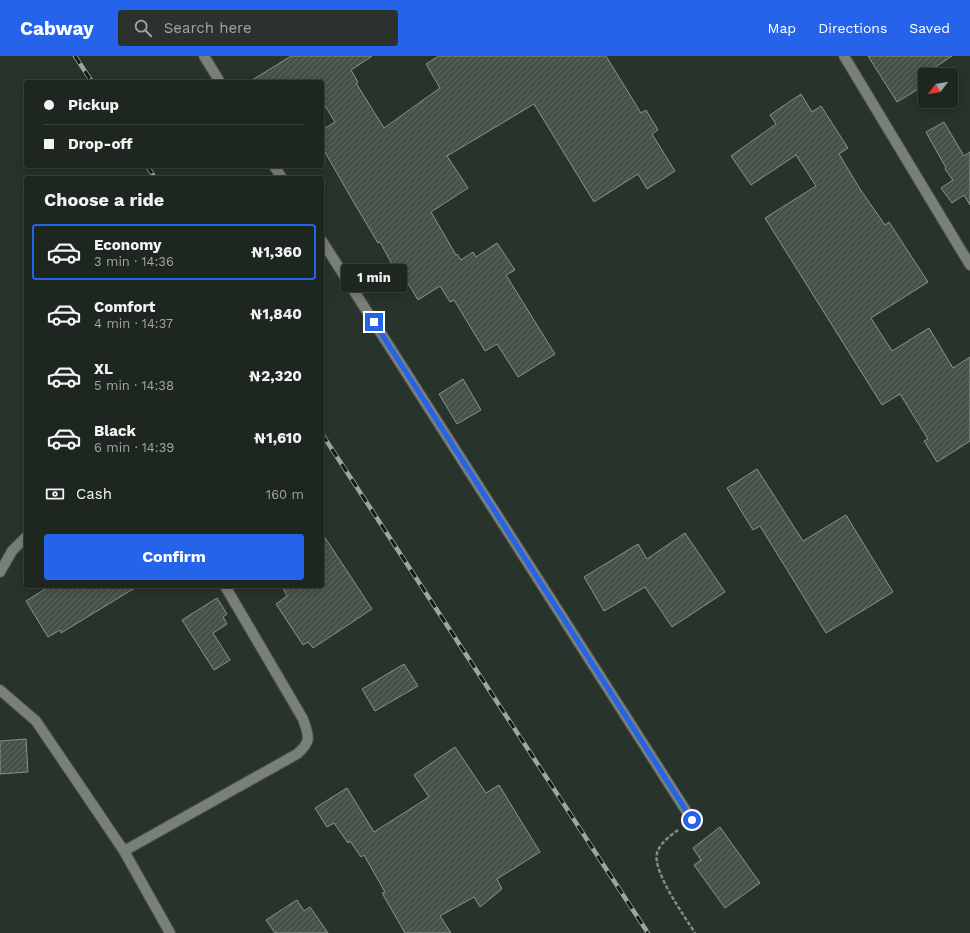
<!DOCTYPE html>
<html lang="en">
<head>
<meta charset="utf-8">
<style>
	body { margin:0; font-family:"Work Sans",sans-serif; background:#2b322d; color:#f1f3f6; height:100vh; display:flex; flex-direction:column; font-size:15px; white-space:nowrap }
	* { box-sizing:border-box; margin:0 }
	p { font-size:13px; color:#a1a5a5 }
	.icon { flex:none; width:22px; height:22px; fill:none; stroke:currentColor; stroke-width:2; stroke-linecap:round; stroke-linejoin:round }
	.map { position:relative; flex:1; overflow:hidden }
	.drawer { position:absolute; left:24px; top:120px; width:300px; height:412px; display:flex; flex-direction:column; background:#1e2620; border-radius:4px; box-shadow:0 2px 10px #0003,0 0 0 1px #3c433e }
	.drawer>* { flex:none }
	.banner { position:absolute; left:24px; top:24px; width:300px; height:88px; border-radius:4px; box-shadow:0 2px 10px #0003,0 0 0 1px #3c433e; display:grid; align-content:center; height:88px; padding:0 20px; background:#1e2620 }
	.needle { width:26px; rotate:239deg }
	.controls { position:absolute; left:918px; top:12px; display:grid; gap:8px }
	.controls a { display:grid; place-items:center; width:40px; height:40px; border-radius:4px; background:#1e2620; box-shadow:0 2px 10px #0003,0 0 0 1px #3c433e; font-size:20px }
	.end { position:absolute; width:18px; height:18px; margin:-9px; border:5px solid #2563eb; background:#fff; box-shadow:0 0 0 2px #fff }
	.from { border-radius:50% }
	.bubble { position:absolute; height:28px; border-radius:4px; background:#1e2620; box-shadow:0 2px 10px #0003,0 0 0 1px #3c433e; font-size:13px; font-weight:700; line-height:28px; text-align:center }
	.banner b { display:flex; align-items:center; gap:14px; height:38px; font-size:15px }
	.banner b+b { border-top:1px solid #3c433e }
	.banner i { width:10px; height:10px; background:#f1f3f6 }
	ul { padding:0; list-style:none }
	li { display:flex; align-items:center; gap:12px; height:56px; margin:0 8px 6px; padding:0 12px; border:2px solid transparent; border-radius:4px }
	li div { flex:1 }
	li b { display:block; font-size:15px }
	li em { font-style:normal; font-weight:700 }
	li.on { border-color:#2563eb }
	li>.icon { width:36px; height:36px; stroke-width:1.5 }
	h2 { padding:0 20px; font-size:18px; line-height:48px }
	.pay { display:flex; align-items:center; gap:10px; height:44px; padding:0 20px; font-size:15px }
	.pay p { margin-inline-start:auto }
	.primary-button { display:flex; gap:8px; margin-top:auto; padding:8px 20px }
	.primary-button a { flex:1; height:46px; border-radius:4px; background:#2563eb; color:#fff; font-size:16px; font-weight:700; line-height:46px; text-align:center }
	header { display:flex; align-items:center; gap:24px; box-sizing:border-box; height:56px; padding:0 20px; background:#2563eb; color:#fff }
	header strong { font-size:19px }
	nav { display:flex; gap:22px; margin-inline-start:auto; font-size:14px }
	.search { width:280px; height:36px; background:#2b322d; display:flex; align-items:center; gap:10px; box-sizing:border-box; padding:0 14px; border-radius:4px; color:#a1a5a5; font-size:15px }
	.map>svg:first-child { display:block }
	.building { fill:url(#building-hatch); stroke:#87958a }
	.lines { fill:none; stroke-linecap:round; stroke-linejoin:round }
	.minor-casing { stroke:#444f47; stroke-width:12 }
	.path { stroke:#838c85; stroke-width:2.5; stroke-dasharray:4 2; stroke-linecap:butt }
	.minor { stroke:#797f7a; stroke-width:10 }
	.rail-casing { stroke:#9da6a0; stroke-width:4.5 }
	.rail { stroke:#141916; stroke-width:3; stroke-dasharray:9; stroke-linecap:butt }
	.route { stroke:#2563eb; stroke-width:5 }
</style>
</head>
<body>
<header>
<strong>Cabway</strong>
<div class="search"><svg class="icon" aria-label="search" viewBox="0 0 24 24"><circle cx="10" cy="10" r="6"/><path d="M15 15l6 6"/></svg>Search here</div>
<nav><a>Map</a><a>Directions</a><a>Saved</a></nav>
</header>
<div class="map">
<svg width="970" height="877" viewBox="0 0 970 877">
	<defs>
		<pattern id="building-hatch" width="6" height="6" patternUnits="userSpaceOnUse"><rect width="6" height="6" fill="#465249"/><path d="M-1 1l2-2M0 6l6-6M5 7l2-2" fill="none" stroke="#606a63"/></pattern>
	</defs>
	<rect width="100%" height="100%" fill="#28332b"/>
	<g class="building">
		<polygon points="291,0 372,0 351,14 358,26 356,27 384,72 440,32 426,8 439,0 606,0 641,57 646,54 658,74 652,78 675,115 647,133 638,118 594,146 534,48 447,100 468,132 431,156 456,199 457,198 461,204 473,196 476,201 497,187 515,214 506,219 555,298 518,321 497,288 485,295 454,244 450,246 440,230 418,244 403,219 399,221 380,186 378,187 353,145 322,91 322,74 335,66 322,45 322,26 249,26"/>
		<polygon points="868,0 952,0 925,18 925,29 897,46"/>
		<polygon points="801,38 812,56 821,50 848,92 839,98 860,133 885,169 889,166 928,226 871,262 892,295 929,272 953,312 970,301 970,385 937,406 924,385 928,383 900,338 882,349 765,162 816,130 796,99 751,129 731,100 776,68 770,59"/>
		<polygon points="944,66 964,100 970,96 970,149 964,139 952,147 941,132 953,124 945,113 946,112 926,76"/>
		<polygon points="463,323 481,354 457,368 439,338"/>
		<polygon points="757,413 803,485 846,459 893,536 826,577 760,470 753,474 727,432"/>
		<polygon points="322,477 372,553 313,592 308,586 303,589 276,548 287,540 282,530 322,530"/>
		<polygon points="685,477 725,536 672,571 645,531 604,555 584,521 638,488 647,503"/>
		<polygon points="50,530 138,530 61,577 60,574 48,581 26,545"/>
		<polygon points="217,542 227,558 223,561 227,568 213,577 230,604 214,614 182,564"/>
		<polygon points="404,608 418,630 375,655 362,633"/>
		<polygon points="26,683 28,716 0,718 0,685"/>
		<polygon points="455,691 486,737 499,729 540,796 497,823 502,833 480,851 474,841 440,860 451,877 405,877 382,837 385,836 364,799 361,801 350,785 348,787 334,767 327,771 315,752 347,732 374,776 429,741 414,719"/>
		<polygon points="720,771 760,827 725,852 694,809 701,804 693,792"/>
		<polygon points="297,844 304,855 310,851 328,877 275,877 266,864"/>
	</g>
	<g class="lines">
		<defs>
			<g id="minor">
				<polyline points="204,0 220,26"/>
				<polyline points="844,0 970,209"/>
				<polyline points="274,110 282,122"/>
				<polyline points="322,185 692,764"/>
				<polyline points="0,516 12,495 26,481"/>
				<polyline points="0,634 36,665 124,795 170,877"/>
				<path d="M124 795 297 698C312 685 309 681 303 663L225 530"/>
			</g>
		</defs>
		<use href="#minor" class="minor-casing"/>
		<path class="path" d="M678 774C670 780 660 787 657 797 652 815 685 861 695 877"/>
		<use href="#minor" class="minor"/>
		<defs>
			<g id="rail">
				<polyline points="75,0 92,26"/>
				<polyline points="147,110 155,122"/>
				<polyline points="322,378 648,877"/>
			</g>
		</defs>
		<use href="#rail" class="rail-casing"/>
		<use href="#rail" class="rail"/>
	</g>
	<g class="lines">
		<polyline class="route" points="374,266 692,764"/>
	</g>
</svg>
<div class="controls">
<a><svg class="needle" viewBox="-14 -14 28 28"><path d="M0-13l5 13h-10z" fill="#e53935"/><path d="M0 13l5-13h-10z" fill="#a1a5a5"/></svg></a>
</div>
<i class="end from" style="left:692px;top:764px"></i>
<i class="end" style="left:374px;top:266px"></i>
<div class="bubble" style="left:341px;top:208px;width:66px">1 min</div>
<div class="banner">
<b><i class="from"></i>Pickup</b>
<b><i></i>Drop-off</b>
</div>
<section class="drawer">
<h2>Choose a ride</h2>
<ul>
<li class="on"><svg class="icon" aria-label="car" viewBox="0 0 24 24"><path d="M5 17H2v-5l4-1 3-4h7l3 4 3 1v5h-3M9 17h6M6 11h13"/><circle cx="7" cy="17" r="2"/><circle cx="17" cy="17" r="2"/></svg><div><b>Economy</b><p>3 min · 14:36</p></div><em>₦1,360</em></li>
<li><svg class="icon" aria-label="car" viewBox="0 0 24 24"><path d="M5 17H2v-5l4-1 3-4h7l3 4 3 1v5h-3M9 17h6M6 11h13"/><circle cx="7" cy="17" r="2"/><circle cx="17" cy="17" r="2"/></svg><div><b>Comfort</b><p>4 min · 14:37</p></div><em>₦1,840</em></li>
<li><svg class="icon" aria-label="car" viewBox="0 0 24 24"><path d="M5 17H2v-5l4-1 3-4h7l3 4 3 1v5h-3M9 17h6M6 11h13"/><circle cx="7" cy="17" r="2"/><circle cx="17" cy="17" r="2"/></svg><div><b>XL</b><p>5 min · 14:38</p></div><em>₦2,320</em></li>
<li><svg class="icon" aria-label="car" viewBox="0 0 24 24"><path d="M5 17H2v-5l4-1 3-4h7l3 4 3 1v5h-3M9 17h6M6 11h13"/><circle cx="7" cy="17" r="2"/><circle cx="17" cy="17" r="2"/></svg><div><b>Black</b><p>6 min · 14:39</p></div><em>₦1,610</em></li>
</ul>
<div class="pay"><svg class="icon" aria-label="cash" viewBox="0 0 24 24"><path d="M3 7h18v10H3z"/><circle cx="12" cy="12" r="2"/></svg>Cash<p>160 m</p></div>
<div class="primary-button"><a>Confirm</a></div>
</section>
</div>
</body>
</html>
